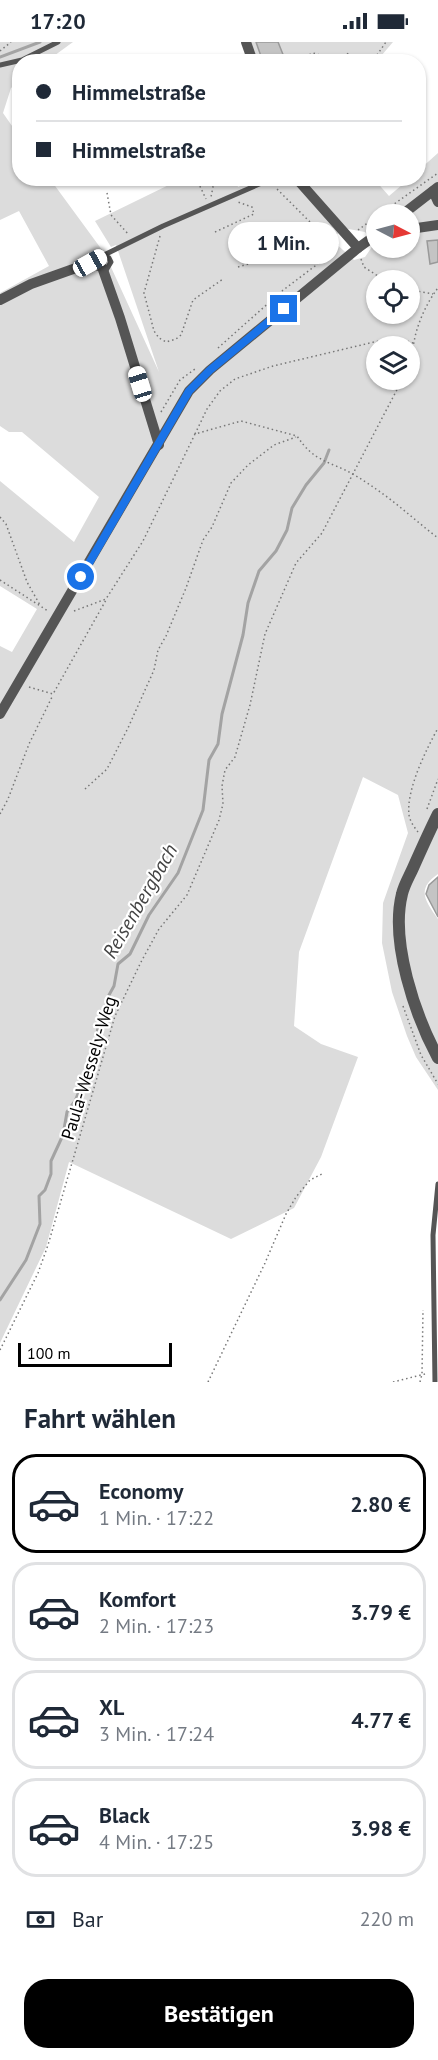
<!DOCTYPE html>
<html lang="de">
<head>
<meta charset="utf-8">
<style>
	body { margin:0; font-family:"PT Sans",sans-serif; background:#f2f2f3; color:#1f2937; height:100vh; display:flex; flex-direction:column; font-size:22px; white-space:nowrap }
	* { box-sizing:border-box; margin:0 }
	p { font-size:20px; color:#747a83 }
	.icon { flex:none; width:33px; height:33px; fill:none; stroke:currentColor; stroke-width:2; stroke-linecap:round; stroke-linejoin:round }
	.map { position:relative; height:1340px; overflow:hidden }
	.sheet { display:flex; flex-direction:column; background:#fff; flex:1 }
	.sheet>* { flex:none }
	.top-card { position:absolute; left:12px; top:12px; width:414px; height:132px; border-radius:24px; box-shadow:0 2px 4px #0004; display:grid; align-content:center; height:132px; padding:0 24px; background:#fff }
	.needle { width:39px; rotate:96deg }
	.controls { position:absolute; left:366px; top:162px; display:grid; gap:12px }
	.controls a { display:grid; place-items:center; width:54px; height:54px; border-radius:50%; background:#fff; box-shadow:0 2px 4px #0004; font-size:30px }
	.scale { position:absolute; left:18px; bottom:15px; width:154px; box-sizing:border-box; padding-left:6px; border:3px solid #000; border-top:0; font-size:16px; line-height:21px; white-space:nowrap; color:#000; -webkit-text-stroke:4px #fff; paint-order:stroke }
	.end { position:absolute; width:27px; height:27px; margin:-14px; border:8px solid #1a73e8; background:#fff; box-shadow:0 0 0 3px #fff }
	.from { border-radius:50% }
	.bubble { position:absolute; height:42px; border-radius:21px; background:#fff; box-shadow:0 2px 4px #0004; font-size:20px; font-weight:700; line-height:42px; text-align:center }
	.car { position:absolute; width:18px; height:36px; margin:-18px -9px; border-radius:8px; box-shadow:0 0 4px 2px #0007; background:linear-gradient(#fff 24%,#345 0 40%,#fff 0 76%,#345 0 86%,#fff 0) }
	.top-card b { display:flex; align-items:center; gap:21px; height:57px; font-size:22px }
	.top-card b+b { border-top:2px solid #e0e1e3 }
	.top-card i { width:15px; height:15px; background:#1f2937 }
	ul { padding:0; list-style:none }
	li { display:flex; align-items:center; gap:18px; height:99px; margin:0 12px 9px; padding:0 12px; border:3px solid #e0e1e3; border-radius:24px }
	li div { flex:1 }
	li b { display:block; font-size:22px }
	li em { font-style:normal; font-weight:700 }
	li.selected { border-color:#000 }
	li>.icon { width:54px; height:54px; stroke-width:1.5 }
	h2 { padding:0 24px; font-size:27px; line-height:72px }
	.pay { display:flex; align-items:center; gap:15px; height:66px; padding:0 24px; font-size:22px }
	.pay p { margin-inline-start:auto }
	.primary-button { display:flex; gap:12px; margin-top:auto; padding:12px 24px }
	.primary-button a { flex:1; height:69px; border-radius:24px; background:#000; color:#fff; font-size:24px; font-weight:700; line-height:69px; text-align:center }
	.status { display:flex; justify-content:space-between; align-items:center; height:42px; padding:0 30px; background:#fff; direction:ltr }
	.status svg { height:16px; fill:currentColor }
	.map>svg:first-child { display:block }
	.green { fill:#dcdcdc; fill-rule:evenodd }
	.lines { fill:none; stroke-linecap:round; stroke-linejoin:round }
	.stream { stroke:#a3a3a3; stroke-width:3 }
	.building { fill:#c4c4c4; stroke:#999; stroke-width:1.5 }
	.path { stroke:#777; stroke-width:1.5; stroke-dasharray:1.5 3; stroke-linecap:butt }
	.service { stroke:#555; stroke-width:5 }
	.minor { stroke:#555; stroke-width:10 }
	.tertiary { stroke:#555; stroke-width:12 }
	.route { stroke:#1a73e8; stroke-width:8 }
	.labels { text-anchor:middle; stroke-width:4.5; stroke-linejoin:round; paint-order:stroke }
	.street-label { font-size:18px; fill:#000; stroke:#fff }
	.water-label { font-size:20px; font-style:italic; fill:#444; stroke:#fff }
</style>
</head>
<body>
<div class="status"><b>17:20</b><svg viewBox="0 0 49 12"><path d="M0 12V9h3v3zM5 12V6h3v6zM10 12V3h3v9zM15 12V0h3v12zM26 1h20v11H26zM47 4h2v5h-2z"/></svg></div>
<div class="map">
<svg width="438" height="1340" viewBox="0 0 438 1340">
	<rect width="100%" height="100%" fill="#fff"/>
	<g class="green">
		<path d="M0 0H73L47 19 20 20 19 40 11 46 3 71 19 94 20 136 50 137 105 212 159 330 116 203 111 205 95 179 181 137H235L238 145 260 137H374L389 154 409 137 418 136 419 128 438 111V832C416 847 425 859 438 877V1048L416 1015 407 994 392 950 382 901 383 861 408 791 398 753 363 735 299 910 294 984 321 1002 358 1015 321 1115 294 1166 231 1197 69 1120 46 1205 0 1301V604L12 610 37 567 0 544V439L74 500 99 455 22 390H9L0 384V251L49 224 19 169 0 178ZM376 172H410V206H376ZM343 186 365 190 374 202 365 215 354 218 332 198ZM376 238H410V272H376ZM376 304H410V338H376Z"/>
		<polygon points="241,0 393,0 376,20 248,19"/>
	</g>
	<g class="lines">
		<g class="stream">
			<polyline points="0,15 40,0"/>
			<polyline points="0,1258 26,1218 40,1182 39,1154 45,1148 51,1132 51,1119 63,1093 67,1070 75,1059 93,1016 98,985 109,953 114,944 118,922 130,912 149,873 178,831 203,768 209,718 218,702 222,672 243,593 248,561 259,529 276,509 287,488 292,466 306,443 324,421 329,408"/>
		</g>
	</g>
	<g class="building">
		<polygon points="256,0 278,0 286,20 263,20"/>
		<polygon points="438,198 438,220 430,222 427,199"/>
		<polygon points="438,835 438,875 426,852 429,843"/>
	</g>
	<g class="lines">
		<g class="path">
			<polyline points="0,9 11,0"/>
			<polyline points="377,13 386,0"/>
			<polyline points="293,20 313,11 337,18 349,11 356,20"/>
			<polyline points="196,136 206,157"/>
			<polyline points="209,136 213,145 211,155"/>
			<polyline points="107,151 111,173 129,193"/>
			<polyline points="380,172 438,131"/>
			<polyline points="358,188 376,175"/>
			<polyline points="215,190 254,172 252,165 238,160"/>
			<polyline points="160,194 144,251 154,289 159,296 166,300 176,297 181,293 193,258 223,237"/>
			<polyline points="361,217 364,225 384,238"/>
			<path d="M238 225 283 212 284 209C278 203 267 201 263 193L265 190 311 191 315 190 317 187 275 145"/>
			<polyline points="410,248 433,252"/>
			<polyline points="218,306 282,249 315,224 339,201"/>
			<path d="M410 324C413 315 412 308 414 300 417 282 427 260 438 246"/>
			<polyline points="161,370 180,338 195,327"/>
			<polyline points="195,392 207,367 220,349 235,337 273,324 374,300 398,296 413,301"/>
			<polyline points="0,475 6,482 27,540 40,563"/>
			<polyline points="0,538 48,569"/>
			<path d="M74 569 106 557 143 499 195 392 241 379 297 394C314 420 329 419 353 432 361 437 369 442 376 447 398 462 417 480 438 496"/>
			<polyline points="29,645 53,652 106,558"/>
			<polyline points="85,747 107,727 128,686 154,628 158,608 166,594 186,546 203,498 212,485 231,441 248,423 274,403 296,395"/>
			<polyline points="427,767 438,737"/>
			<polyline points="0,772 8,757 29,702 53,653"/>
			<path d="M418 790C414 785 410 779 409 773 406 748 426 708 438 686"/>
			<polyline points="403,964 421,1013 438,1042"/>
			<polyline points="0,1308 38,1231 48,1203 115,974 141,920 159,887 187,853 219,778 223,762 222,744 225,728 235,715 250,663 265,592 296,521 322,491 402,338"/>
			<polyline points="208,1340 265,1221 286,1172 296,1155 310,1138 324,1131"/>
			<polyline points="393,1340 425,1332"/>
			<polyline points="420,1340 422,1332 423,1268"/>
		</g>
		<g class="service">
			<polyline points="0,23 22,18 58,0"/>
			<polyline points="104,213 163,184 273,136"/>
			<polyline points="91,221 104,213 109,216 111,220 105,230"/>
			<polyline points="435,1340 433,1193 438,1142"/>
		</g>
		<g class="minor">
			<polyline points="246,0 253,20"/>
			<polyline points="296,136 358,206"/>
			<polyline points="433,149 438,160"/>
			<polyline points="403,172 438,145"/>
			<polyline points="410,187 438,183"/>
			<polyline points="0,258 31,242 90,221 102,225 120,276 159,403"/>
			<polyline points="0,672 189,349 210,328 358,206 376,193"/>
		</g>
		<path class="tertiary" d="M438 772C429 790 421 808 413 826 409 835 404 843 402 852 390 900 415 973 438 1016"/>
	</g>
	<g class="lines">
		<polyline class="route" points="81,535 189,349 210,328 284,267"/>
	</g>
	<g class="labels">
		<g class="street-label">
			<text transform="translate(89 1026) rotate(-73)" y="6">Paula-Wessely-Weg</text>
		</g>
		<g class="water-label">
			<text transform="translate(140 859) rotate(-60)" y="7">Reisenbergbach</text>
		</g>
	</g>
</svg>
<div class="controls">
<a><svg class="needle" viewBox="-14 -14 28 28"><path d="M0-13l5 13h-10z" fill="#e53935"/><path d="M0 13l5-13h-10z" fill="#747a83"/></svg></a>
<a><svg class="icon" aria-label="locate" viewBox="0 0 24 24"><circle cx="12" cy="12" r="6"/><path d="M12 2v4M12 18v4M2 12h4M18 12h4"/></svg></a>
<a><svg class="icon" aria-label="layers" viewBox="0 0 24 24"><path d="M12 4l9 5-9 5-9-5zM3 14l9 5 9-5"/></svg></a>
</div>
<div class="scale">100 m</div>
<i class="end from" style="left:81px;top:535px"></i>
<i class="end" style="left:284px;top:267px"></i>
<div class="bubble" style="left:228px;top:180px;width:111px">1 Min.</div>
<i class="car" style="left:90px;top:221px;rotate:61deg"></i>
<i class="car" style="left:140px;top:342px;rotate:343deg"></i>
<div class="top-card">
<b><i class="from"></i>Himmelstraße</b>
<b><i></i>Himmelstraße</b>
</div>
</div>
<section class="sheet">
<h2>Fahrt wählen</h2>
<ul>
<li class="selected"><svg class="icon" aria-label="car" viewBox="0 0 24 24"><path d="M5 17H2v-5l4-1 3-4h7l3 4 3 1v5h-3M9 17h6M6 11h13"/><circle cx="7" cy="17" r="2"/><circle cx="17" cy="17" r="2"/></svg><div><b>Economy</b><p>1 Min. · 17:22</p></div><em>2.80 €</em></li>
<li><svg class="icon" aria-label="car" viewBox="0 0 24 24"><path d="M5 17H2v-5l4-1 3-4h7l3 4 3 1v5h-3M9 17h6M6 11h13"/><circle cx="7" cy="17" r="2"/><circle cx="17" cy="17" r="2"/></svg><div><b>Komfort</b><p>2 Min. · 17:23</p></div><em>3.79 €</em></li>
<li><svg class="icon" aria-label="car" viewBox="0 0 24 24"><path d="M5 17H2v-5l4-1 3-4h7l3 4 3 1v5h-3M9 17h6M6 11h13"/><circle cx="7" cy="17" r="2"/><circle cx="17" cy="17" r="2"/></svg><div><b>XL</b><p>3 Min. · 17:24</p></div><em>4.77 €</em></li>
<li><svg class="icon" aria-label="car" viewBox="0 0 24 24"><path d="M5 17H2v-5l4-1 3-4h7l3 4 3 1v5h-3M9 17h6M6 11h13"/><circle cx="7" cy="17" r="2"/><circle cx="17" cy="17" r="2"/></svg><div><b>Black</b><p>4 Min. · 17:25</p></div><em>3.98 €</em></li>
</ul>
<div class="pay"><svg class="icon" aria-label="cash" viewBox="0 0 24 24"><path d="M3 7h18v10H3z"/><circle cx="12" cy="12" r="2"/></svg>Bar<p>220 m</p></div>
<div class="primary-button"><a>Bestätigen</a></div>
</section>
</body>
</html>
